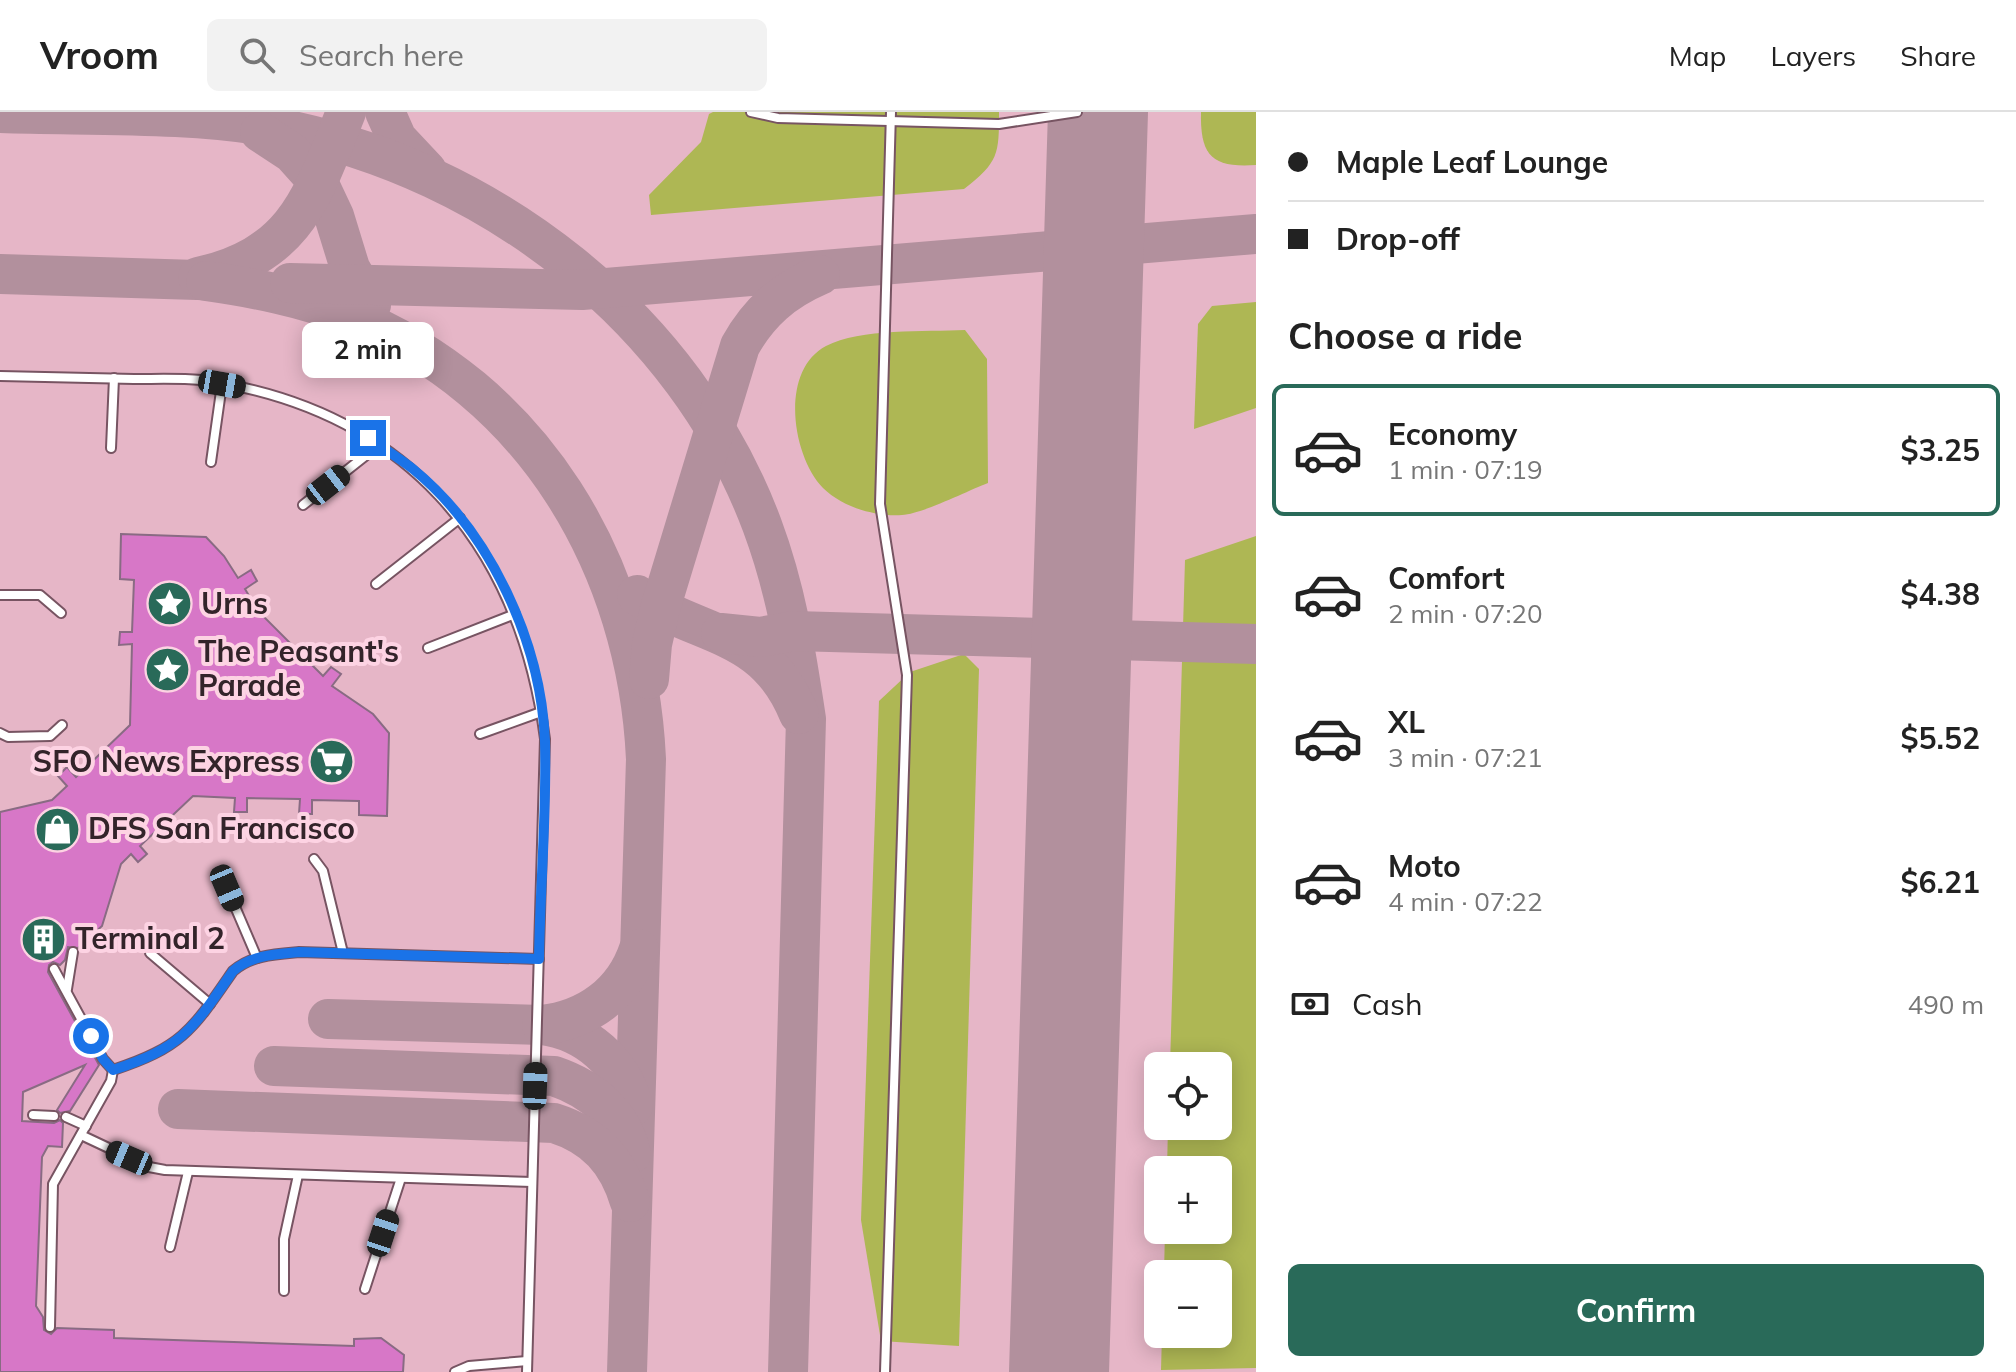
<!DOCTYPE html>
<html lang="en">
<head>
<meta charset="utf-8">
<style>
	body { margin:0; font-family:Mulish,sans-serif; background:#f2f2f2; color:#222; height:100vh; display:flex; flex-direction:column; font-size:30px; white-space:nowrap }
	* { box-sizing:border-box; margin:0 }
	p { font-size:26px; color:#767676 }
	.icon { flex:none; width:44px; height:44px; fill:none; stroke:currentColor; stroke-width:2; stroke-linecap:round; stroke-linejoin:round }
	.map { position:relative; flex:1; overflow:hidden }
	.drawer { display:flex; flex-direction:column; background:#fff; width:760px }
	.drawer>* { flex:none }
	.hud { display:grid; align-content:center; height:176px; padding:0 32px; background:#fff }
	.controls { position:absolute; left:1144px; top:940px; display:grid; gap:16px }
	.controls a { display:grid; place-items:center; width:88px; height:88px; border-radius:12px; background:#fff; box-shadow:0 4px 20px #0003; font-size:40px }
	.end { position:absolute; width:36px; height:36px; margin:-18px; border:10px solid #1a73e8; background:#fff; box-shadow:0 0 0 4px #fff }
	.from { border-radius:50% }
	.bubble { position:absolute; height:56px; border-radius:12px; background:#fff; box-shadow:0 4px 20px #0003; font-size:26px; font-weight:700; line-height:56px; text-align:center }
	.car { position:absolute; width:24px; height:48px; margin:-24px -12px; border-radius:10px; box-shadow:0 0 6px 2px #0007; background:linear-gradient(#222 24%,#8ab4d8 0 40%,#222 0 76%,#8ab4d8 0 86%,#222 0) }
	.hud b { display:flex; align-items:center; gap:28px; height:76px; font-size:30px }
	.hud b+b { border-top:2px solid #e0e0e0 }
	.hud i { width:20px; height:20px; background:#222 }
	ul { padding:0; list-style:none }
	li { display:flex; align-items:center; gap:24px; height:132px; margin:0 16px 12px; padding:0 16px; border:4px solid transparent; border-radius:12px }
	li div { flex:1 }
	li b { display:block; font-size:30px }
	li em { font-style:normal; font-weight:700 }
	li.active { border-color:#296a59 }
	li>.icon { width:72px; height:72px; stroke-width:1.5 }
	h2 { padding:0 32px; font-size:36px; line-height:96px }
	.pay { display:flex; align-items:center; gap:20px; height:88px; padding:0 32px; font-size:30px }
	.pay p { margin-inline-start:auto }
	.cta { display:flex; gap:16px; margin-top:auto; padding:16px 32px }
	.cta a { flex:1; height:92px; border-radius:12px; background:#296a59; color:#fff; font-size:32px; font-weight:700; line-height:92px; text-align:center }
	header { display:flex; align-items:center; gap:48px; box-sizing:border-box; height:112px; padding:0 40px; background:#fff; border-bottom:2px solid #e0e0e0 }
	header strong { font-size:38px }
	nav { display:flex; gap:44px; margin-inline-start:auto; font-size:28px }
	.search { width:560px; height:72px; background:#f2f2f2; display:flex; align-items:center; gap:20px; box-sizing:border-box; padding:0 28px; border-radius:12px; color:#767676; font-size:30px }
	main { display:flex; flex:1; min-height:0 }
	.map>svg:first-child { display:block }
	.built { fill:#e6b6c7; fill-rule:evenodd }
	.green { fill:#aeb754 }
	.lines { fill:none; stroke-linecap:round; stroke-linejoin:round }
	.taxiway { stroke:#b2909d; stroke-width:40 }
	.runway { stroke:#b2909d; stroke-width:100 }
	.building { fill:#d777c7; stroke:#896b83; stroke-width:2 }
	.lane-casing { stroke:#775462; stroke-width:12 }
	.lane { stroke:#fff; stroke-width:8 }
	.route { stroke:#1a73e8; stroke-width:10 }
	.labels { text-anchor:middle; stroke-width:8; stroke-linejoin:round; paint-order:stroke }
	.poi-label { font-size:30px; font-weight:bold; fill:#33242a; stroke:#fdd3e3; text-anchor:start }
</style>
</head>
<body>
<header>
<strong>Vroom</strong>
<div class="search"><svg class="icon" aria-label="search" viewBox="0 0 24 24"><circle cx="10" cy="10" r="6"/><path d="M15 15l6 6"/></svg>Search here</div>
<nav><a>Map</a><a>Layers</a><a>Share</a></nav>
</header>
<main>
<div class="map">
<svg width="1256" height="1260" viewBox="0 0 1256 1260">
	<rect width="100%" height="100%" fill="#f0c6d6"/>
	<path class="built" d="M0 0H1256V1260H0ZM1158 954H1218V1014H1158ZM1158 1058H1218V1118H1158ZM1158 1162H1218V1222H1158Z"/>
	<g class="green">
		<path d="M713 0H999C999 42 999 50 964 77L651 103 649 83 701 30 709 2Z"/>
		<path d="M1201 0H1256V53C1212 56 1200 44 1201 0Z"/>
		<polygon points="1256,190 1256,296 1194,317 1198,212 1212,194"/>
		<path d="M965 218 987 247 988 371C967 379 922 402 902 403 876 405 842 395 823 376 792 344 779 259 826 234 860 216 926 220 965 218Z"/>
		<polygon points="1256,424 1256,1256 1161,1258 1162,1222 1218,1222 1218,1162 1164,1162 1165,1118 1218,1118 1218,1058 1167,1058 1168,1014 1218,1014 1218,954 1170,954 1185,448"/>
		<polygon points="964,542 979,557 959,1234 881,1229 861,1108 879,589 910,560"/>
	</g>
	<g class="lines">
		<g class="taxiway">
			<polyline points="385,0 397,27 427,59"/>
			<path d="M0 1C92 4 188 0 278 16 491 57 685 207 762 413 786 477 796 540 806 607L788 1260"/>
			<polyline points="260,20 292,41 318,70 334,104 350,156 371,193"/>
			<polyline points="0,162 230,169"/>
			<path d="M198 165C297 143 312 85 346 0"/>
			<path d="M206 169C255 176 302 185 348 203 534 277 637 454 646 647L627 1260"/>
			<polyline points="290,171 582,178 1256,122"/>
			<path d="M637 483C702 526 765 518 799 602"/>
			<polyline points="721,521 760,525 794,519 1256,532"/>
			<path d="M649 567 652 532 660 497 740 234C759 200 783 179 820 163"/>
			<path d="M328 907 542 913C586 919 622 950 633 994"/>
			<path d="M542 913C587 908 624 882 639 837"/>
			<path d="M274 954 554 964C592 977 622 1002 631 1042"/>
			<path d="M178 997 554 1011C595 1024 618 1049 630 1090"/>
		</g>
		<polyline class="runway" points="1059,1260 1098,0"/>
	</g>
	<polygon class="building" points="121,422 206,425 224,444 238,466 251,458 257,469 245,477 259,500 323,564 331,555 341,562 332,574 373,602 389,621 387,704 359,703 359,689 312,688 312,702 299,702 300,687 247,686 247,700 234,700 235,686 193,684 140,734 147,742 138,750 131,742 121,752 102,814 78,836 68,835 65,848 60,853 53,850 49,853 48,860 99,953 70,999 60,1001 57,998 85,953 23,980 22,1009 54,1011 60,1008 63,1011 62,1035 48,1034 42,1045 36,1194 43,1205 44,1218 51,1222 57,1216 114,1218 114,1226 354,1234 354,1227 381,1226 404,1243 403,1260 0,1260 0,700 52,688 67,674 58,664 67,655 76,665 130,613 132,532 119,533 120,520 132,520 134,468 120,467"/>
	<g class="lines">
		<defs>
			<g id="lane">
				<polyline points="751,0 778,6 999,12 1077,0"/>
				<path d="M0 264C45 265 89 266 134 267 156 267 179 266 201 268 403 296 519 429 545 627L527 1260"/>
				<polyline points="111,336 114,266"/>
				<polyline points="211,350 222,272"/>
				<polyline points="303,393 379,333"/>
				<polyline points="376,472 460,406"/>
				<polyline points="0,483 40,483 61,501"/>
				<polyline points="428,536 515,502"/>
				<polyline points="0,621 8,625 50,624 62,613"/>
				<polyline points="480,622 541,600"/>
				<polyline points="314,747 323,759 343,841"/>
				<polyline points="221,762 257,846"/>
				<polyline points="152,821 150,841 210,892"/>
				<polyline points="54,857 103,947 113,958"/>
				<polyline points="67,877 73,840"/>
				<path d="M113 958C183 935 193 917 233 859 251 843 276 842 299 840L539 847"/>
				<polyline points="33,1003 54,1004"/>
				<polyline points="66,1005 86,1014"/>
				<polyline points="81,1023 149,1055 165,1058 532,1070"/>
				<polyline points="170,1135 188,1060"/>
				<polyline points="365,1177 401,1066"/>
				<polyline points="284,1179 284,1127 298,1063"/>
				<polyline points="50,1215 53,1072 111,969 113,958"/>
				<polyline points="455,1260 469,1254 527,1249"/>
				<polyline points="885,1260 907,563 880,392 891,0"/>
			</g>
		</defs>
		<use href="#lane" class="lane-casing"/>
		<use href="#lane" class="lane"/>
	</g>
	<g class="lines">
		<path class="route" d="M91 924 103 947 113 958C183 935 193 917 233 859 251 843 276 842 299 840L539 847C540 775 547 701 545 629 541 530 490 420 413 357 399 346 383 336 368 326"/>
	</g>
	<defs>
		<symbol id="sight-disc" viewBox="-11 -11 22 22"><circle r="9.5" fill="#296a59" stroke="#fdd3e3"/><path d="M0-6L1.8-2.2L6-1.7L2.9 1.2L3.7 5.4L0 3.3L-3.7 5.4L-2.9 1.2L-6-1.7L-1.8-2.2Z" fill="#fff"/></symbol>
		<symbol id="supermarket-disc" viewBox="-11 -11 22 22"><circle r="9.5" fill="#296a59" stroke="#fdd3e3"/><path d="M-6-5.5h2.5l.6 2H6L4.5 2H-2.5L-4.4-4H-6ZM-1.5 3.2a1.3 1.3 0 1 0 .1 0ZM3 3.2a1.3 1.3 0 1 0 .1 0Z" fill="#fff"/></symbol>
		<symbol id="shop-disc" viewBox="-11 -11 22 22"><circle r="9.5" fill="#296a59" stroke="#fdd3e3"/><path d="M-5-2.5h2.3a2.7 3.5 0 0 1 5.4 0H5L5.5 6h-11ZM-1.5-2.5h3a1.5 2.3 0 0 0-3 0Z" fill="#fff"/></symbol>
		<symbol id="building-disc" viewBox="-11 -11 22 22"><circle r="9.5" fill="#296a59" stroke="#fdd3e3"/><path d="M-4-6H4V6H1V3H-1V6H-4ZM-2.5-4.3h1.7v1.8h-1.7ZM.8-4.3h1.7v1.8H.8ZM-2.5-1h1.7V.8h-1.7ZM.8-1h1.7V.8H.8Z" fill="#fff"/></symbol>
	</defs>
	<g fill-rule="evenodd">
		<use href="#sight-disc" x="144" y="466" width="51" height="51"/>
		<use href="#sight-disc" x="142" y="532" width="51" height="51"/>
		<use href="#supermarket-disc" x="306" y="624" width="51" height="51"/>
		<use href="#shop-disc" x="32" y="692" width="51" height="51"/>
		<use href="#building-disc" x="18" y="802" width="51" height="51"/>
	</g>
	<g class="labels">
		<g class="poi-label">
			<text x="201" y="502">Urns</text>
			<text x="198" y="550">The Peasant's<tspan x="198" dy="34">Parade</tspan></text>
			<text x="300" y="660" text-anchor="end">SFO News Express</text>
			<text x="88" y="727">DFS San Francisco</text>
			<text x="75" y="837">Terminal 2</text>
		</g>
	</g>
</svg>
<div class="controls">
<a><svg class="icon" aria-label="locate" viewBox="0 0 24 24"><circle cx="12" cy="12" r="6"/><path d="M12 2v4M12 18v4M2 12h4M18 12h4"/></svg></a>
<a>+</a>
<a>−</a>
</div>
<i class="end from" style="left:91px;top:924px"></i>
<i class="end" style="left:368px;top:326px"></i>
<div class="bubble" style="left:302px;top:210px;width:132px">2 min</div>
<i class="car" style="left:222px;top:272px;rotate:100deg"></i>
<i class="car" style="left:328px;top:373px;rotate:52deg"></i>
<i class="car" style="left:227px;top:776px;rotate:157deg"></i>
<i class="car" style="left:535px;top:974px;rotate:2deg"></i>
<i class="car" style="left:129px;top:1046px;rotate:293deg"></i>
<i class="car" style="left:383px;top:1121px;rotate:18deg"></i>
</div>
<section class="drawer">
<div class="hud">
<b><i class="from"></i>Maple Leaf Lounge</b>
<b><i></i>Drop-off</b>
</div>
<h2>Choose a ride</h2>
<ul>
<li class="active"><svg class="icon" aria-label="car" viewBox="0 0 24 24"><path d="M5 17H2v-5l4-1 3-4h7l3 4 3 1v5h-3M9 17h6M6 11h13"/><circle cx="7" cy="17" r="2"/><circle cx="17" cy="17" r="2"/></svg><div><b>Economy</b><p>1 min · 07:19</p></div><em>$3.25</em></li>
<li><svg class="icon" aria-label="car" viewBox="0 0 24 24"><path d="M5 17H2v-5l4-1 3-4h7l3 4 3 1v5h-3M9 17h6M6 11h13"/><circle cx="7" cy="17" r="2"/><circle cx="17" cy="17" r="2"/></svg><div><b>Comfort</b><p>2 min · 07:20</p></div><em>$4.38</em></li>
<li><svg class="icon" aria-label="car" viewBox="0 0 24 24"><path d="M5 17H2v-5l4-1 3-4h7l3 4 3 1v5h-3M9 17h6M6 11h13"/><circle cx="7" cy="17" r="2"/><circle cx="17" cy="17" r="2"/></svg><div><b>XL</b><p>3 min · 07:21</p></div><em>$5.52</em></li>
<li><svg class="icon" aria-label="car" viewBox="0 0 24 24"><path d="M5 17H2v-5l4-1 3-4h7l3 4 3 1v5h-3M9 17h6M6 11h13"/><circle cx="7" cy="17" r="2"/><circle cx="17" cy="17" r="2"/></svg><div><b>Moto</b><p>4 min · 07:22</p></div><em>$6.21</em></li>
</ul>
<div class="pay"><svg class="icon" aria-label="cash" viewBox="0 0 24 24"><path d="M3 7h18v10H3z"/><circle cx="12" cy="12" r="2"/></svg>Cash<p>490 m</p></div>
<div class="cta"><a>Confirm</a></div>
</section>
</main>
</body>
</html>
